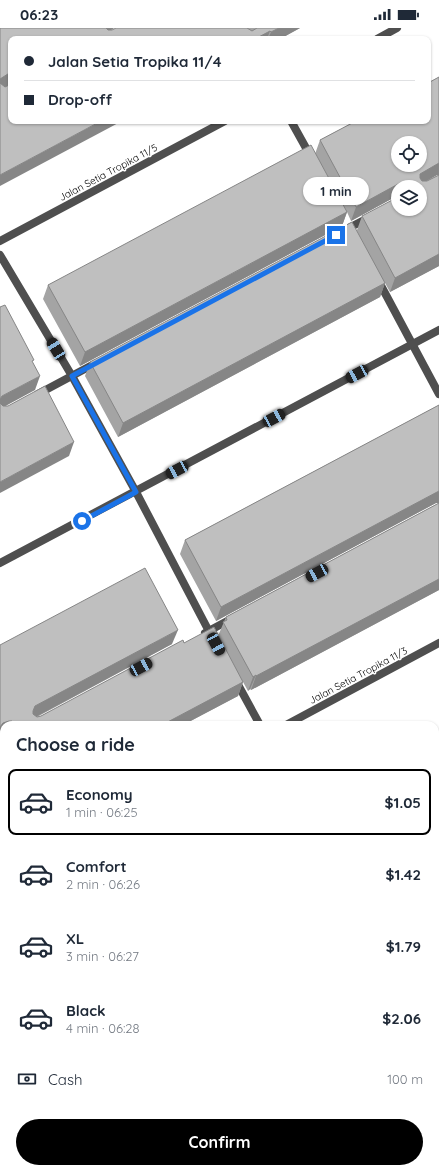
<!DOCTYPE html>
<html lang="en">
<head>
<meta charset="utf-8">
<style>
	body { margin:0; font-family:Quicksand,sans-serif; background:#f2f2f3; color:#1f2937; height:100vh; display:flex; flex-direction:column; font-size:15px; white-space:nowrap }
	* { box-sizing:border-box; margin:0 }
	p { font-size:13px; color:#747a83 }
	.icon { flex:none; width:22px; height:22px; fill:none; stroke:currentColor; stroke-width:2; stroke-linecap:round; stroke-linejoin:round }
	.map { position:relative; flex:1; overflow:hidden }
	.drawer { position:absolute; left:0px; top:693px; width:439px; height:452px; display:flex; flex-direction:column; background:#fff; border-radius:12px 12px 0 0; box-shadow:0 1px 3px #0004 }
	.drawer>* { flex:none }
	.guide { position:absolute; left:8px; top:8px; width:423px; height:88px; border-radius:8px; box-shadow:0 1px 3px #0004; display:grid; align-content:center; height:88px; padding:0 16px; background:#fff }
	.controls { position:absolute; left:391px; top:108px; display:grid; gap:8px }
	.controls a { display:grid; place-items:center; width:36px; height:36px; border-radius:50%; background:#fff; box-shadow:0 1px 3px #0004; font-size:20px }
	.end { position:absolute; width:18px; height:18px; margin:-9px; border:5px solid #1a73e8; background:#fff; box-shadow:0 0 0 2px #fff }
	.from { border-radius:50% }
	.bubble { position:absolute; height:28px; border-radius:14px; background:#fff; box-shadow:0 1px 3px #0004; font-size:13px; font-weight:700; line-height:28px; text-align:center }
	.car { position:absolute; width:12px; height:24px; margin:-12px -6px; border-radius:5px; box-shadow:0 0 3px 1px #0007; background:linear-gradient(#222 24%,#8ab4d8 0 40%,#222 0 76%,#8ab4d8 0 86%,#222 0) }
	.guide b { display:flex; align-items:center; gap:14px; height:38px; font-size:15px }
	.guide b+b { border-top:1px solid #e0e1e3 }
	.guide i { width:10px; height:10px; background:#1f2937 }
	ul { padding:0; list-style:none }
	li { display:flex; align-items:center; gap:12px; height:66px; margin:0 8px 6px; padding:0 8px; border:2px solid transparent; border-radius:8px }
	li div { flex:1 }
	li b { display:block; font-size:15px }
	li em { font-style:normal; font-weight:700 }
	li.current { border-color:#000 }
	li>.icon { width:36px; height:36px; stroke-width:1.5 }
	h2 { padding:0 16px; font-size:18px; line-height:48px }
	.pay { display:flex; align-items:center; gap:10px; height:44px; padding:0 16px; font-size:15px }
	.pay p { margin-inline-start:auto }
	.button { display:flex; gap:8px; margin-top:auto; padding:8px 16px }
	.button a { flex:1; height:46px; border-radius:24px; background:#000; color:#fff; font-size:16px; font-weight:700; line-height:46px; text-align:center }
	.status { display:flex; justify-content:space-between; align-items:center; height:28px; padding:0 20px; background:#fff; direction:ltr }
	.status svg { height:11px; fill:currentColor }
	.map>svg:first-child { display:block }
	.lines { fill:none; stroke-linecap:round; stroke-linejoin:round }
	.lane { stroke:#4f4f4f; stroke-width:8 }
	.street { stroke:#4f4f4f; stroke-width:8 }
	.secondary { stroke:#1c1c1c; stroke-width:8 }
	.wall { fill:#a4a4a4; fill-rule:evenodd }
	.shaded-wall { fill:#868686 }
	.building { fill:#bfbfbf; stroke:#868686; fill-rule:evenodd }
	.route { stroke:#1a73e8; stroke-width:5 }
	.labels { text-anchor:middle; stroke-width:3; stroke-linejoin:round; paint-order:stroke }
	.street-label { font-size:10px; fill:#000; stroke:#fff }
</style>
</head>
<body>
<div class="status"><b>06:23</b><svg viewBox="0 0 49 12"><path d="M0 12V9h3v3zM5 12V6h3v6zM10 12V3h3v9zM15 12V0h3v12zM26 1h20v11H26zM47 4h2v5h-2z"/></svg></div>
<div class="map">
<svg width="439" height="1145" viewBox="0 0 439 1145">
	<rect width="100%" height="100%" fill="#fff"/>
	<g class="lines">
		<g class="lane">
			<polyline points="291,93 311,129"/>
			<polyline points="345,202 368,190"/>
			<polyline points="0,227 72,348 136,464 213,611"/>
			<polyline points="378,252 439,366"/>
			<polyline points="38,366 96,335"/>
			<polyline points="205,605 231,591"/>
			<polyline points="236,653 260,697"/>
		</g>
		<g class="street">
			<polyline points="377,11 397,0"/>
			<polyline points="0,213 225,93"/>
			<polyline points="0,535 439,302"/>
			<polyline points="286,697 439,615"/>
			<polyline points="0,850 4,847"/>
			<polyline points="435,853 439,851"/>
			<polyline points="0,1104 4,1112"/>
			<polyline points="18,1141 20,1145"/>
			<polyline points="435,1145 439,1143"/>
		</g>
		<g class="secondary">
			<polyline points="435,722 439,720"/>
			<polyline points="435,775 439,773"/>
			<polyline points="0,938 4,936"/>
			<polyline points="0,991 4,989"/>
			<polyline points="0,1000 4,996"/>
		</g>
	</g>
	<g class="wall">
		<polygon points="0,0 114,0 111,2 112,2 116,0 300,0 280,11 11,11 11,56 0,158"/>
		<path d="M439 49V238L390 264 385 255 380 269 118 409 85 348 90 334 357 202 362 188 420 159H398L395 169 351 193 347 184 342 198 80 338 43 271 48 257 315 126 320 112ZM437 147H439L426 153Z"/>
		<polygon points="439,377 439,562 251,662 250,661 248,663 243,654 238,668 183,697 4,697 4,792 0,794 0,617 172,616 37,689 41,688 184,615 218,608 226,589 439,475 436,475 216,593 180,526 185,512"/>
		<polygon points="55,1141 321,1141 313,1145 57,1145"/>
	</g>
	<g class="shaded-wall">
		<polygon points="103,0 114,0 100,9"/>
		<polygon points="279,0 300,0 280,11 268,11 271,4"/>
		<polygon points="270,3 267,11 255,11"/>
		<polygon points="11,44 11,56 0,62 0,51"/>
		<polygon points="101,93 122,93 0,158 0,147"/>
		<polygon points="439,135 439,147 437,147 416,159 420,146"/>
		<polygon points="400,155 404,155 402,159 398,159 398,169 395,169 351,193 356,179"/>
		<polygon points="347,184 342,198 80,338 85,324"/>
		<polygon points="439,226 439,238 390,264 395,250"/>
		<polygon points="385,255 380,269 118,409 123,395"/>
		<polygon points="40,348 35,362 0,381 0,371 2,368"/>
		<polygon points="74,414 69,428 0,465 0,454"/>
		<polygon points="439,463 439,475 436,475 216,593 221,579"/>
		<polygon points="439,551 439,562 251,662 256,648"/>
		<polygon points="178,602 172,616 30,692 33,683 35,678"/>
		<polygon points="256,647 250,661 248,663 253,649"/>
		<polygon points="243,654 238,668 183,697 162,697"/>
		<polygon points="9,693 7,697 4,697 4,706 0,708 0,699 3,695"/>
		<polygon points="4,781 4,792 0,794 0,783"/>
		<polygon points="439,1066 439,1077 435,1079 435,1070 437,1067"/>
		<polygon points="299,1141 321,1141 313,1145 292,1145"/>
	</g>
	<g class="building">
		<polygon points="0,0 106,0 108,2 112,2 116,0 247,0 252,3 257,0 279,0 271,4 270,3 255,11 11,11 11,44 0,51 0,55 5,59 11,56 11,93 101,93 0,147"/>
		<path d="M439 49V135L420 146V150L422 153H427L439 147V226L395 250 362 188 398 169V181H420V159H408V157L404 155H400L356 179 320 112 356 93H428V55ZM398 115H420V137H398Z"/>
		<polygon points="311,117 347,184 85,324 48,257"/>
		<polygon points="352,194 385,255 123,395 90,334"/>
		<polygon points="5,277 34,332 32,333 40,348 2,368 0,371 0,375 3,378 8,378 45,358 74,414 0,454 0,279"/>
		<polygon points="439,377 439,463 221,579 185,512"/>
		<polygon points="439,475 439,551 256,648 256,647 253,649 223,594 227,592 226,589"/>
		<polygon points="145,540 178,602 35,678 33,683 33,686 37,689 41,688 183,612 184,615 214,599 243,654 162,697 14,697 14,696 12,693 9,693 3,695 0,699 0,617"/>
		<polygon points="0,701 2,705 4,705 4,781 0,783"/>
		<polygon points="439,878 439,1066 437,1067 438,1069 435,1070 435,880"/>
		<polygon points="67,1141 299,1141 292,1145 69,1145"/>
	</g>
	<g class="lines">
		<polyline class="route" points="82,493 136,464 72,348 336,207"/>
	</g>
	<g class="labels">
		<g class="street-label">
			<text transform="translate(108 144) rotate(-28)" y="4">Jalan Setia Tropika 11/5</text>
			<text transform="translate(358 647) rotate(-28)" y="4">Jalan Setia Tropika 11/3</text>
		</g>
	</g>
</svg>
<div class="controls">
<a><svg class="icon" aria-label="locate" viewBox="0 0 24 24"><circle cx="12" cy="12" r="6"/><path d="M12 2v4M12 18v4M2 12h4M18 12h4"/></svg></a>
<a><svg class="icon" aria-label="layers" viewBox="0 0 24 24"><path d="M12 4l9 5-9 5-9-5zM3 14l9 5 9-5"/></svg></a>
</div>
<i class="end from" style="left:82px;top:493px"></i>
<i class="end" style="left:336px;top:207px"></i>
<div class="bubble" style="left:303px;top:149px;width:66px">1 min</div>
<i class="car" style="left:56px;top:321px;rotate:329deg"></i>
<i class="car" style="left:357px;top:346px;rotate:242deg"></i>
<i class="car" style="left:274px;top:390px;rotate:62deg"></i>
<i class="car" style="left:177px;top:442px;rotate:242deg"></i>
<i class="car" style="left:317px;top:545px;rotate:242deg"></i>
<i class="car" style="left:216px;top:616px;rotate:152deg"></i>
<i class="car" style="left:141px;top:639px;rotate:62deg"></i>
<div class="guide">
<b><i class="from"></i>Jalan Setia Tropika 11/4</b>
<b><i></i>Drop-off</b>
</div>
<section class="drawer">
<h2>Choose a ride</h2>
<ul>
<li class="current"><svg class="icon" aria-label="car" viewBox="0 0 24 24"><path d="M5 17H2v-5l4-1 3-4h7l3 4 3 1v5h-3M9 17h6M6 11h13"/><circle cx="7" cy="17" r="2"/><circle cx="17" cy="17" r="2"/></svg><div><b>Economy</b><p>1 min · 06:25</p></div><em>$1.05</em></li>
<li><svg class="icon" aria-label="car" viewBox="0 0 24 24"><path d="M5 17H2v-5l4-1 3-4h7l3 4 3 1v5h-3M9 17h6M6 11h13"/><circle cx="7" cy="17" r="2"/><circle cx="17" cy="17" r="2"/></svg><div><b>Comfort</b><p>2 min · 06:26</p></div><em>$1.42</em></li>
<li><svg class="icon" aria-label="car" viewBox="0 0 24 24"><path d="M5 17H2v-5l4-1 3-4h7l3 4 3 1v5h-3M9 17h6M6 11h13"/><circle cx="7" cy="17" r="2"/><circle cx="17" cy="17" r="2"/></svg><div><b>XL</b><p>3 min · 06:27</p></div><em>$1.79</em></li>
<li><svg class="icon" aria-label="car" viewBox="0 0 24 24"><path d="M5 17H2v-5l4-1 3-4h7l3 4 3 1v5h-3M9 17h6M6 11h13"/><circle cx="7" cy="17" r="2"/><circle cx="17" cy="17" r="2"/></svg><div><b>Black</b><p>4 min · 06:28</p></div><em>$2.06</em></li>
</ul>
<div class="pay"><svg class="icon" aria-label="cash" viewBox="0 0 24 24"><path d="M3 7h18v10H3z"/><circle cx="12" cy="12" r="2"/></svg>Cash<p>100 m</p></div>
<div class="button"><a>Confirm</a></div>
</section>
</div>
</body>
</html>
